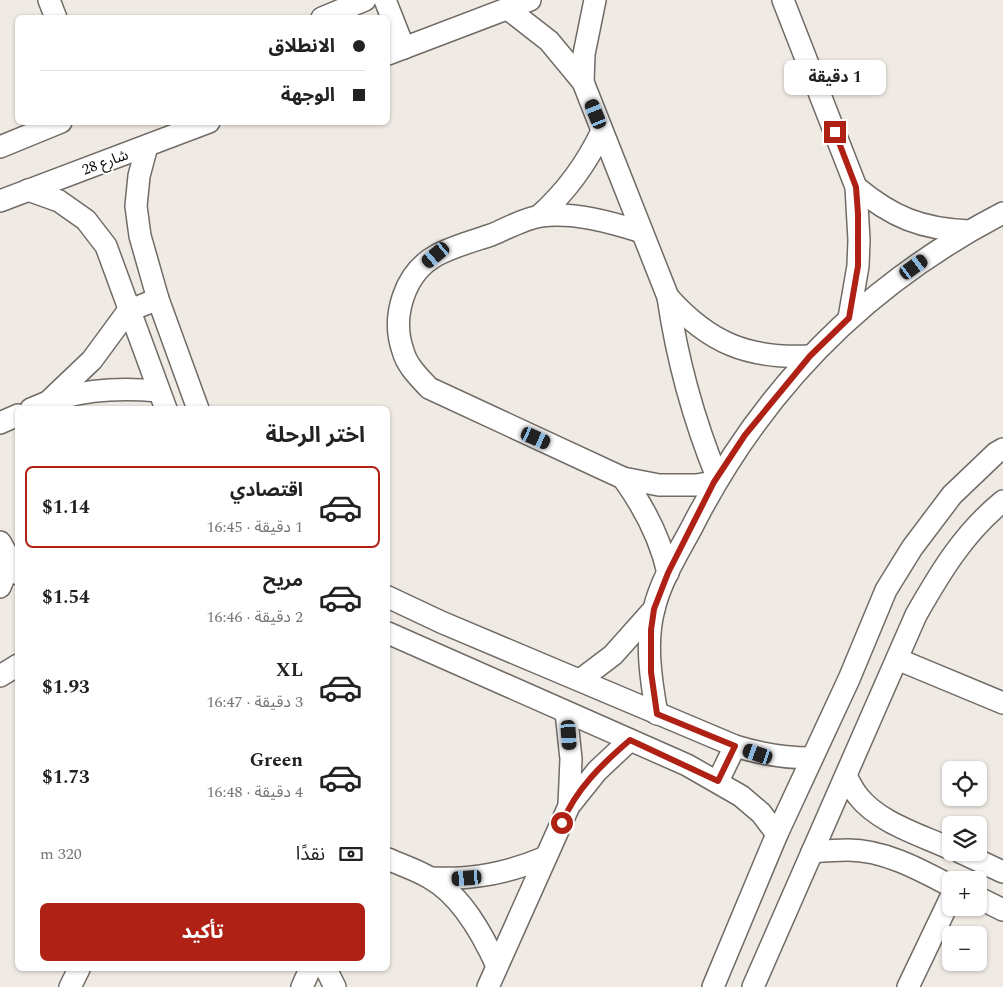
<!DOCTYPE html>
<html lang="ar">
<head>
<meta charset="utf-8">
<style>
	body { margin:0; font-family:Spectral,"Noto Sans Arabic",serif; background:#f6f6f6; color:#222; direction:rtl; height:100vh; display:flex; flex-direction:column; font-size:19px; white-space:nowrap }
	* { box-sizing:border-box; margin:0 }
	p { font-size:16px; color:#767676 }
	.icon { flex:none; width:28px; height:28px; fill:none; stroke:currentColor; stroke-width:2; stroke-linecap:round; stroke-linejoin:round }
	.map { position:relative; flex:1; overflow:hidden; direction:ltr }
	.sheet { position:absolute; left:15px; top:406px; width:375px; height:565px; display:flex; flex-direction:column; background:#fff; border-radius:8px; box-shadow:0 1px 4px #0004; direction:rtl }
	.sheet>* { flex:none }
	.guide { position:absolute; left:15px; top:15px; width:375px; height:110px; border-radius:8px; box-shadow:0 1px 4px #0004; direction:rtl; display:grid; align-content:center; height:110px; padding:0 25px; background:#fff }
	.controls { position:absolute; left:942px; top:761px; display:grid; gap:10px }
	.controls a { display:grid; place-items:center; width:45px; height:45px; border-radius:8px; background:#fff; box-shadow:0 1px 4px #0004; font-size:25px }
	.end { position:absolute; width:22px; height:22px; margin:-11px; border:6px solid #b02115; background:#fff; box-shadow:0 0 0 2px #fff }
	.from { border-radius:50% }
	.bubble { position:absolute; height:35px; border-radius:8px; background:#fff; box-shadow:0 1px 4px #0004; font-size:16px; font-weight:700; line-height:35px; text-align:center; direction:rtl }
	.car { position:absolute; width:15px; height:30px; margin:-15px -8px; border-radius:6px; box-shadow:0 0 4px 1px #0007; background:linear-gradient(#222 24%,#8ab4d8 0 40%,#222 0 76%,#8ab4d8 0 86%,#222 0) }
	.guide b { display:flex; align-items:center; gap:18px; height:48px; font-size:19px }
	.guide b+b { border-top:1px solid #e0e0e0 }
	.guide i { width:12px; height:12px; background:#222 }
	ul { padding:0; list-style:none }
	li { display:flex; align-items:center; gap:15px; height:82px; margin:0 10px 8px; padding:0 15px; border:2px solid transparent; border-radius:8px }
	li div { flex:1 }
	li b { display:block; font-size:19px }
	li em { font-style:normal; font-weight:700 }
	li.selected { border-color:#b02115 }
	li>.icon { width:45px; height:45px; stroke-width:1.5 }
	h2 { padding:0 25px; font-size:22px; line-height:60px }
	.pay { display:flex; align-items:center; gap:12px; height:55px; padding:0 25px; font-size:19px }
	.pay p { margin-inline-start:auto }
	.action { display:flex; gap:10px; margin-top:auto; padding:10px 25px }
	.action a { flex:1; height:58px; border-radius:8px; background:#b02115; color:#fff; font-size:20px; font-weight:700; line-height:58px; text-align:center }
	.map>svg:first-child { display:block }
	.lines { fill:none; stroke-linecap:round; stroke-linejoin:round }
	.minor-casing { stroke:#716b66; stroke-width:24 }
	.minor { stroke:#fff; stroke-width:21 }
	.route { stroke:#b02115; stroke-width:6 }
	.labels { text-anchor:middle; stroke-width:4; stroke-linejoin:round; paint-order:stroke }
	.street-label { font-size:15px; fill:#0f0d0b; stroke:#fff }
</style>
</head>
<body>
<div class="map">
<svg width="1003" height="987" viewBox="0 0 1003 987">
	<rect width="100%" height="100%" fill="#f0eae4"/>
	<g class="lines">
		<defs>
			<g id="minor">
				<polyline points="49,0 56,18"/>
				<polyline points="385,0 404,48"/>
				<polyline points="783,0 856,187 859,240 858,266 849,318"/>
				<path d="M508 9 549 41 583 82 668 297C677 359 693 418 717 477"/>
				<polyline points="322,18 365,0"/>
				<polyline points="388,54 530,0"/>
				<polyline points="583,82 584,54 595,0"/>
				<polyline points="147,146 139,176 136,206 140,236 158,299 198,409"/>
				<polyline points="0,147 61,122"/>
				<path d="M856 187C892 217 921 229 969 231"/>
				<polyline points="28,190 59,201 86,220 106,246 166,409"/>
				<polyline points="0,201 209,122"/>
				<path d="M539 216C567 191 586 165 602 131"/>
				<path d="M642 232C610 222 575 212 541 216 525 218 506 229 491 235 473 241 454 246 437 255 404 273 391 317 403 351 407 366 419 377 429 388L623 478 659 485H696L714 482"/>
				<path d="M668 297C709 343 748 359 810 356"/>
				<polyline points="50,400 92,360 128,311 158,299"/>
				<path d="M31 409C72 390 114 387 158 391"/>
				<polyline points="0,423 18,415"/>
				<path d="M623 478C644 507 660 537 668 573"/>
				<polyline points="0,542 18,574"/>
				<polyline points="0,587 10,563"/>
				<path d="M388 597 441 622 735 746C761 754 785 758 812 758"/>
				<polyline points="388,633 687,765 741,796 761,813 777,834"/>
				<polyline points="897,659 1003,703"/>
				<polyline points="0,676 18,665"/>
				<polyline points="580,680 613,655 654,609"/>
				<polyline points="566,712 571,759 569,806"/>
				<path d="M657 714C651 681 645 642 654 609 661 580 678 553 692 527 762 389 866 284 1003 213"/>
				<path d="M846 776C850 783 853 790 858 796 879 823 921 835 951 849"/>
				<polyline points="718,781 735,746"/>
				<path d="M812 852C824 851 836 850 848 850 884 850 919 869 951 886"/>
				<polyline points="960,852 1003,872"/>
				<path d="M388 859C401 865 417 870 430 878 462 896 483 935 497 966"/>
				<path d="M431 878C473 880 508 873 546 857"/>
				<polyline points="979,898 1003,910"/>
				<polyline points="326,969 335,987"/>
				<polyline points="70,987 79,969"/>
				<polyline points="302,987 310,969"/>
				<polyline points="488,987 569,806 597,771 630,740"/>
				<polyline points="713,987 777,834 849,679 886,590 912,548 952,495 996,453 1003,449"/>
				<path d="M753 987 916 615C941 571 964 533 1003 501"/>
				<polyline points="908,987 951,897"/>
			</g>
		</defs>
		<use href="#minor" class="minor-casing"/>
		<use href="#minor" class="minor"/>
	</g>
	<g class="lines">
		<path class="route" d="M562 823C576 789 602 764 630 740L718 781 735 746 657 714 651 672V630L654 609 668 573 714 482 745 435 810 356 849 318 858 266V214L856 187 835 132"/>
	</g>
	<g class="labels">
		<g class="street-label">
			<text transform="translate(105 162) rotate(-20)" y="5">شارع 28</text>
		</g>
	</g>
</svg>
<div class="controls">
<a><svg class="icon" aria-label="locate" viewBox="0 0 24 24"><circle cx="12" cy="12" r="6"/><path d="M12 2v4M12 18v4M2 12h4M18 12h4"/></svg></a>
<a><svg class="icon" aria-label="layers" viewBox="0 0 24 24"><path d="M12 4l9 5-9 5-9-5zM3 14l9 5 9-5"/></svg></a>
<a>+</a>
<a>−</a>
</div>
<i class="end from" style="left:562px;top:823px"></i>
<i class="end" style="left:835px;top:132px"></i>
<div class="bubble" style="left:784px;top:60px;width:102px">1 دقيقة</div>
<i class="car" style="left:596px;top:114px;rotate:338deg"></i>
<i class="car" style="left:436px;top:255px;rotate:230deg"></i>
<i class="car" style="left:914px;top:267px;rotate:54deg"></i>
<i class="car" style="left:536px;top:438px;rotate:114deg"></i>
<i class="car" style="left:569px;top:735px;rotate:176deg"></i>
<i class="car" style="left:758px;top:754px;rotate:289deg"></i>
<i class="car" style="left:467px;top:878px;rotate:266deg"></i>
<div class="guide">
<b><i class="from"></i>الانطلاق</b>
<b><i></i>الوجهة</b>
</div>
<section class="sheet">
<h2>اختر الرحلة</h2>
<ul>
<li class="selected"><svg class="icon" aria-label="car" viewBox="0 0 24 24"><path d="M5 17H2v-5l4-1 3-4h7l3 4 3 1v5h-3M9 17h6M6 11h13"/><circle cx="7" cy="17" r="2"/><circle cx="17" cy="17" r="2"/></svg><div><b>اقتصادي</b><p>1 دقيقة · 16:45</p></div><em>$1.14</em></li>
<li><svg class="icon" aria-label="car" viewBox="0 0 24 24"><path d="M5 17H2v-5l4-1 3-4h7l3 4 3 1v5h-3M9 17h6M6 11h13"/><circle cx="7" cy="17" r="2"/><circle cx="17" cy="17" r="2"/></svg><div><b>مريح</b><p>2 دقيقة · 16:46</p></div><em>$1.54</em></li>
<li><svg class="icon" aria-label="car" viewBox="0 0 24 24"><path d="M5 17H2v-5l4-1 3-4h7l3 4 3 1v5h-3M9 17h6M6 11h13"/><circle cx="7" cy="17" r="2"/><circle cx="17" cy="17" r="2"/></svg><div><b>XL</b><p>3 دقيقة · 16:47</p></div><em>$1.93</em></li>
<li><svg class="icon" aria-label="car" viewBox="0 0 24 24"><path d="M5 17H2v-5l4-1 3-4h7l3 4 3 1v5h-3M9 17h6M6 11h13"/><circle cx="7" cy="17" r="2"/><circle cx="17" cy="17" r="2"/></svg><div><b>Green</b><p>4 دقيقة · 16:48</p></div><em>$1.73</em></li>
</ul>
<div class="pay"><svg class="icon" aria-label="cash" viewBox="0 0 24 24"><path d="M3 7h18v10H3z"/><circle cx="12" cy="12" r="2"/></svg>نقدًا<p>320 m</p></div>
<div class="action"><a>تأكيد</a></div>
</section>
</div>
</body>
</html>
